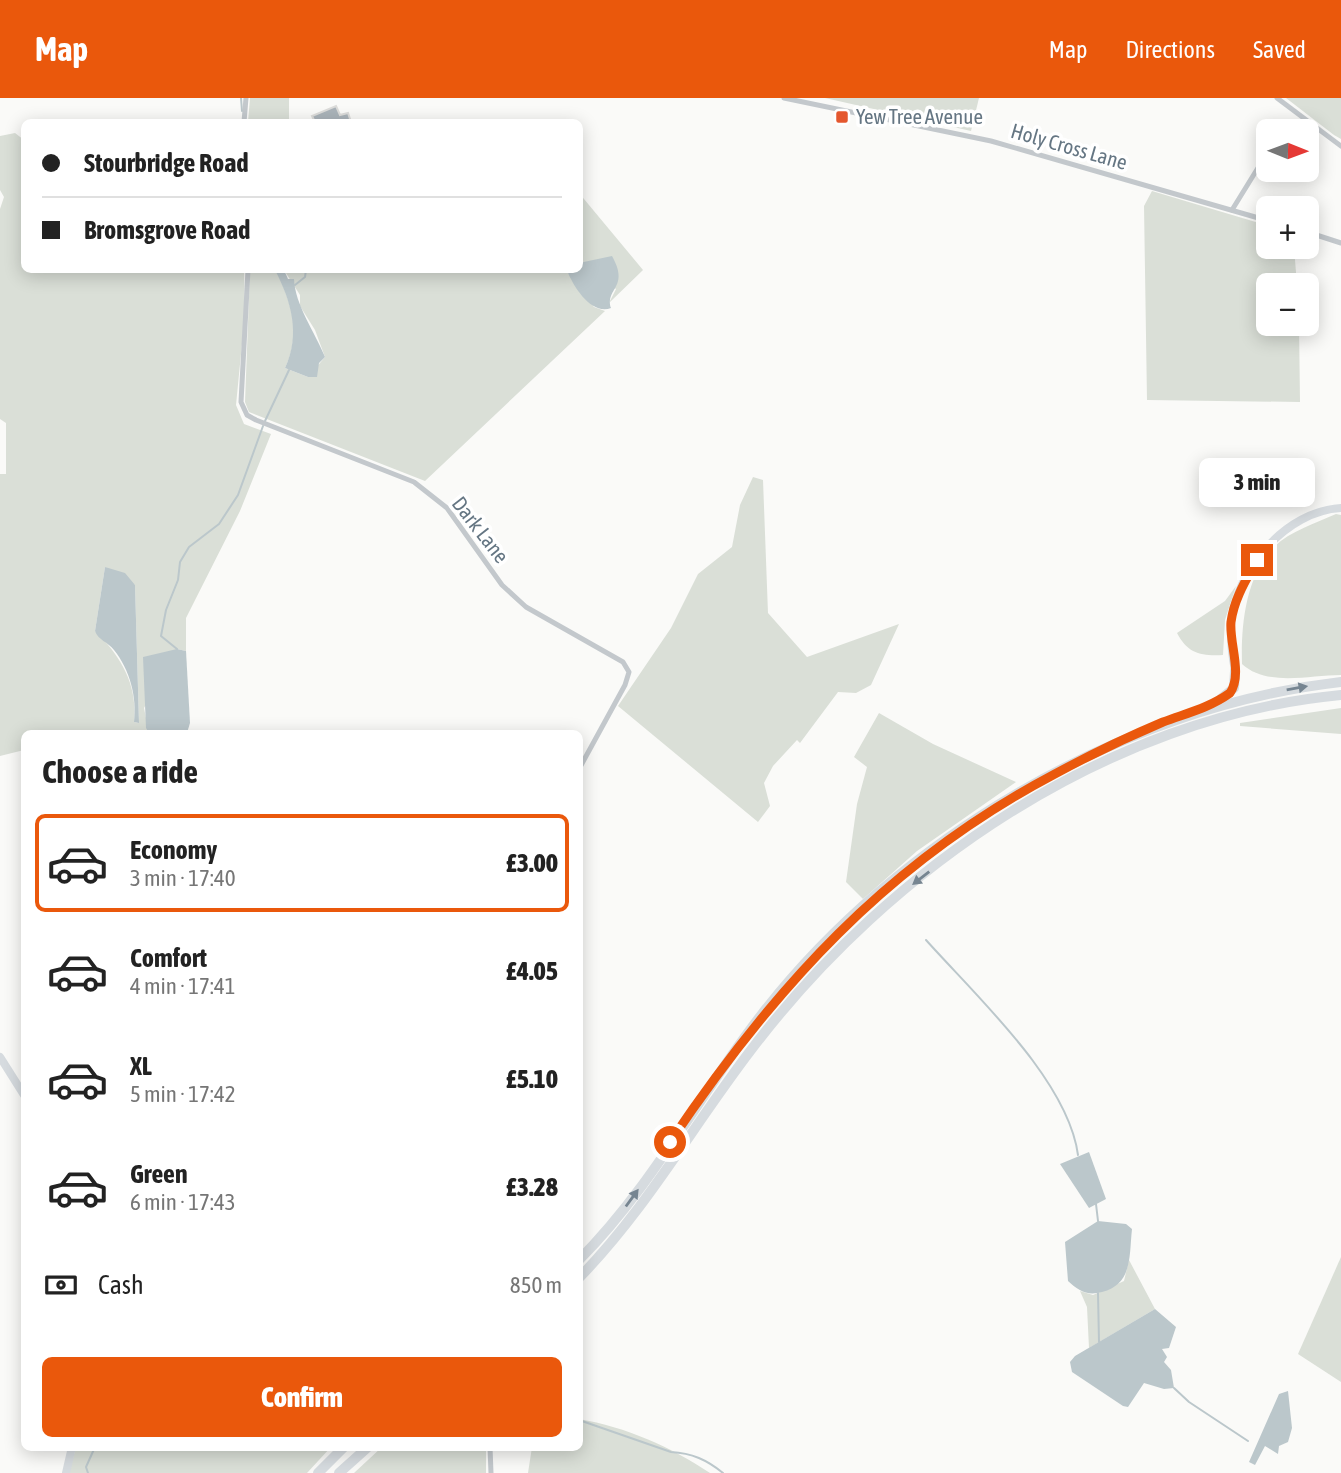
<!DOCTYPE html>
<html lang="en">
<head>
<meta charset="utf-8">
<style>
	body { margin:0; font-family:"Asap Condensed",sans-serif; background:#f6f6f6; color:#222; height:100vh; display:flex; flex-direction:column; font-size:26px; white-space:nowrap }
	* { box-sizing:border-box; margin:0 }
	p { font-size:23px; color:#767676 }
	.icon { flex:none; width:38px; height:38px; fill:none; stroke:currentColor; stroke-width:2; stroke-linecap:round; stroke-linejoin:round }
	.map { position:relative; flex:1; overflow:hidden }
	.panel { position:absolute; left:21px; top:632px; width:562px; height:721px; display:flex; flex-direction:column; background:#fff; border-radius:10px; box-shadow:0 4px 18px #0003 }
	.panel>* { flex:none }
	.hud { position:absolute; left:21px; top:21px; width:562px; height:154px; border-radius:10px; box-shadow:0 4px 18px #0003; display:grid; align-content:center; height:154px; padding:0 21px; background:#fff }
	.needle { width:46px; rotate:91deg }
	.buttons { position:absolute; left:1256px; top:21px; display:grid; gap:14px }
	.buttons a { display:grid; place-items:center; width:63px; height:63px; border-radius:10px; background:#fff; box-shadow:0 4px 18px #0003; font-size:35px }
	.end { position:absolute; width:32px; height:32px; margin:-16px; border:9px solid #ea580c; background:#fff; box-shadow:0 0 0 4px #fff }
	.from { border-radius:50% }
	.bubble { position:absolute; height:49px; border-radius:10px; background:#fff; box-shadow:0 4px 18px #0003; font-size:23px; font-weight:800; line-height:49px; text-align:center }
	.hud b { display:flex; align-items:center; gap:24px; height:66px; font-size:26px }
	.hud b+b { border-top:2px solid #e0e0e0 }
	.hud i { width:18px; height:18px; background:#222 }
	ul { padding:0; list-style:none }
	li { display:flex; align-items:center; gap:21px; height:98px; margin:0 14px 10px; padding:0 7px; border:4px solid transparent; border-radius:10px }
	li div { flex:1 }
	li b { display:block; font-size:26px }
	li em { font-style:normal; font-weight:800 }
	li.active { border-color:#ea580c }
	li>.icon { width:63px; height:63px; stroke-width:1.5 }
	h2 { padding:0 21px; font-size:32px; line-height:84px }
	.pay { display:flex; align-items:center; gap:18px; height:77px; padding:0 21px; font-size:26px }
	.pay p { margin-inline-start:auto }
	.button { display:flex; gap:14px; margin-top:auto; padding:14px 21px }
	.button a { flex:1; height:80px; border-radius:10px; background:#ea580c; color:#fff; font-size:28px; font-weight:800; line-height:80px; text-align:center }
	header { display:flex; align-items:center; gap:42px; box-sizing:border-box; height:98px; padding:0 35px; background:#ea580c; color:#fff }
	header strong { font-size:33px }
	nav { display:flex; gap:38px; margin-inline-start:auto; font-size:24px }
	.map>svg:first-child { display:block }
	.green { fill:#dadfd7; fill-rule:evenodd }
	.water { fill:#bbc7cb }
	.lines { fill:none; stroke-linecap:round; stroke-linejoin:round }
	.stream { stroke:#bbc7cb; stroke-width:2 }
	.building { fill:#aab3b9; stroke:#dcdcda; stroke-width:2 }
	.street { stroke:#c3c8cc; stroke-width:5 }
	.secondary { stroke:#d6dbdf; stroke-width:8 }
	.highway { stroke:#d6dbdf; stroke-width:10 }
	.oneway { fill:#768591 }
	.route { stroke:#ea580c; stroke-width:9 }
	.poi-dot { fill:#e4572e; stroke:#fff; stroke-width:2.5 }
	.labels { text-anchor:middle; stroke-width:7; stroke-linejoin:round; paint-order:stroke }
	.poi-label { font-size:21px; fill:#657683; stroke:#fff; text-anchor:start }
	.street-label { font-size:21px; fill:#657683; stroke:#fff }
</style>
</head>
<body>
<header>
<strong>Map</strong>
<nav><a>Map</a><a>Directions</a><a>Saved</a></nav>
</header>
<div class="map">
<svg width="1341" height="1375" viewBox="0 0 1341 1375">
	<rect width="100%" height="100%" fill="#fafaf8"/>
	<g class="green">
		<polygon points="250,0 289,0 289,24 248,24"/>
		<polygon points="825,0 979,0 971,33"/>
		<polygon points="1286,0 1341,0 1341,41 1334,37"/>
		<path d="M15 35 24 42V172H244L245 215 236 307 244 326 271 336 240 413 186 520V553L177 551 144 610 149 635H24V652L0 658V376H6V325L0 321V111L4 99 0 92V38ZM105 469 135 487 139 625 134 624C138 587 121 558 95 533Z"/>
		<polygon points="1152,93 1269,128 1269,149 1294,149 1297,187 1269,187 1269,226 1299,226 1300,304 1147,302 1144,108"/>
		<polygon points="579,95 643,172 609,205 616,191 584,164 579,165"/>
		<path d="M250 172H276C291 205 302 234 285 270L308 279 325 259 315 232 300 208V197L284 172H570L568 175 594 209 605 213 425 383 249 314 245 304Z"/>
		<polygon points="753,379 763,382 768,515 807,559 899,526 871,587 856,595 838,594 800,645 797,642 773,668 764,685 770,708 758,724 618,608 671,530 698,476 732,449 740,407"/>
		<path d="M1336 416 1341 417V577C1309 577 1267 589 1242 566 1241 528 1245 479 1274 449 1290 433 1316 425 1336 416Z"/>
		<path d="M1236 488 1225 522 1223 557C1201 558 1188 556 1177 535L1225 503Z"/>
		<polygon points="1341,610 1341,636 1240,628 1240,625"/>
		<polygon points="879,615 933,646 1016,684 917,753 863,801 846,784 857,706 867,669 854,659"/>
		<polygon points="1341,1159 1341,1284 1298,1256"/>
		<polygon points="1129,1162 1155,1211 1089,1250 1087,1209 1080,1193 1093,1197 1124,1183"/>
		<path d="M579 1321C626 1329 671 1349 710 1375H528L532 1349H579Z"/>
		<polygon points="76,1349 331,1349 307,1375 69,1375"/>
		<polygon points="382,1349 486,1349 486,1375 354,1375"/>
	</g>
	<g class="water">
		<path d="M612 158C630 190 605 190 611 210 592 217 575 191 568 175L570 172H579V165Z"/>
		<path d="M275 172H284L288 181H294C295 207 315 234 325 259L319 265 317 279H308L285 270C301 236 291 203 275 172Z"/>
		<path d="M105 469 125 475 135 487 139 625 134 624C137 599 130 572 114 552 108 544 98 542 95 533Z"/>
		<polygon points="177,551 186,553 190,625 187,635 149,635 146,630 143,559"/>
		<polygon points="1089,1054 1106,1101 1089,1110 1060,1066"/>
		<path d="M1098 1123 1126 1126 1132 1131C1129 1158 1133 1186 1102 1194 1087 1198 1079 1193 1068 1183L1065 1144Z"/>
		<polygon points="1155,1211 1176,1229 1169,1250 1162,1251 1167,1259 1164,1264 1171,1272 1174,1290 1164,1291 1144,1285 1128,1309 1123,1308 1072,1274 1070,1264 1075,1258"/>
		<polygon points="1288,1293 1292,1330 1288,1344 1279,1348 1278,1356 1265,1348 1255,1367 1249,1364 1279,1296"/>
	</g>
	<g class="lines">
		<g class="stream">
			<polyline points="241,0 242,13"/>
			<polyline points="295,187 305,179 306,172"/>
			<polyline points="265,323 289,272"/>
			<polyline points="177,551 161,538 166,512 178,482 180,464 189,449 219,426 238,397 263,328"/>
			<path d="M926 842C976 898 1068 982 1078 1057"/>
			<polyline points="1096,1106 1098,1123"/>
			<polyline points="1098,1195 1099,1244"/>
			<polyline points="1174,1290 1189,1304 1248,1343"/>
			<path d="M579 1322 671 1354C692 1355 707 1362 723 1375"/>
			<polyline points="88,1375 86,1369 95,1349"/>
		</g>
	</g>
	<polygon class="building" points="336,8 340,17 348,15 351,24 315,24 312,18"/>
	<g class="lines">
		<g class="street">
			<polyline points="784,0 991,43 1269,123"/>
			<polyline points="1277,0 1341,48"/>
			<polyline points="244,24 246,0"/>
			<polyline points="1294,33 1309,24"/>
			<polyline points="1232,112 1269,52"/>
			<polyline points="1307,134 1341,145"/>
			<polyline points="248,172 241,304 247,317 256,322 414,384 447,410 502,487 526,509 623,564 629,574 625,587 579,671"/>
			<polyline points="490,1349 491,1375"/>
		</g>
		<g class="secondary">
			<path d="M1235 573C1232 557 1230 540 1231 524 1237 471 1286 413 1341 410"/>
			<polyline points="0,959 24,997"/>
			<polyline points="66,1375 72,1349"/>
		</g>
		<g class="highway">
			<polyline points="1217,604 1234,590 1235,573"/>
			<path d="M579 1162C651 1090 700 996 762 916 898 741 1121 609 1341 584"/>
			<path d="M579 1180C647 1110 692 1029 751 952 890 769 1108 619 1341 597"/>
			<polyline points="318,1375 344,1349"/>
			<polyline points="339,1375 368,1349"/>
		</g>
	</g>
	<defs><path id="oneway-solid" d="M-6-.8H1V-3.2L6.5 0L1 3.2V.8H-6Z" transform="scale(1.75)"/></defs>
	<g class="oneway">
		<use href="#oneway-solid" transform="translate(1297 590) rotate(-10)"/>
		<use href="#oneway-solid" transform="translate(921 780) rotate(142)"/>
		<use href="#oneway-solid" transform="translate(632 1100) rotate(-54)"/>
	</g>
	<g class="lines">
		<path class="route" d="M670 1044C774 890 887 765 1053 677 1088 658 1125 640 1163 624 1187 615 1209 610 1230 595 1243 576 1229 545 1231 524 1234 501 1246 482 1257 462"/>
	</g>
	<rect class="poi-dot" x="835" y="12" width="14" height="14" rx="3.5"/>
	<g class="labels">
		<g class="poi-label">
			<text x="856" y="26">Yew Tree Avenue</text>
		</g>
		<g class="street-label">
			<text transform="translate(1069 49) rotate(16)" y="7">Holy Cross Lane</text>
			<text transform="translate(480 432) rotate(52)" y="7">Dark Lane</text>
		</g>
	</g>
</svg>
<div class="buttons">
<a><svg class="needle" viewBox="-14 -14 28 28"><path d="M0-13l5 13h-10z" fill="#e53935"/><path d="M0 13l5-13h-10z" fill="#767676"/></svg></a>
<a>+</a>
<a>−</a>
</div>
<i class="end from" style="left:670px;top:1044px"></i>
<i class="end" style="left:1257px;top:462px"></i>
<div class="bubble" style="left:1199px;top:360px;width:116px">3 min</div>
<div class="hud">
<b><i class="from"></i>Stourbridge Road</b>
<b><i></i>Bromsgrove Road</b>
</div>
<section class="panel">
<h2>Choose a ride</h2>
<ul>
<li class="active"><svg class="icon" aria-label="car" viewBox="0 0 24 24"><path d="M5 17H2v-5l4-1 3-4h7l3 4 3 1v5h-3M9 17h6M6 11h13"/><circle cx="7" cy="17" r="2"/><circle cx="17" cy="17" r="2"/></svg><div><b>Economy</b><p>3 min · 17:40</p></div><em>£3.00</em></li>
<li><svg class="icon" aria-label="car" viewBox="0 0 24 24"><path d="M5 17H2v-5l4-1 3-4h7l3 4 3 1v5h-3M9 17h6M6 11h13"/><circle cx="7" cy="17" r="2"/><circle cx="17" cy="17" r="2"/></svg><div><b>Comfort</b><p>4 min · 17:41</p></div><em>£4.05</em></li>
<li><svg class="icon" aria-label="car" viewBox="0 0 24 24"><path d="M5 17H2v-5l4-1 3-4h7l3 4 3 1v5h-3M9 17h6M6 11h13"/><circle cx="7" cy="17" r="2"/><circle cx="17" cy="17" r="2"/></svg><div><b>XL</b><p>5 min · 17:42</p></div><em>£5.10</em></li>
<li><svg class="icon" aria-label="car" viewBox="0 0 24 24"><path d="M5 17H2v-5l4-1 3-4h7l3 4 3 1v5h-3M9 17h6M6 11h13"/><circle cx="7" cy="17" r="2"/><circle cx="17" cy="17" r="2"/></svg><div><b>Green</b><p>6 min · 17:43</p></div><em>£3.28</em></li>
</ul>
<div class="pay"><svg class="icon" aria-label="cash" viewBox="0 0 24 24"><path d="M3 7h18v10H3z"/><circle cx="12" cy="12" r="2"/></svg>Cash<p>850 m</p></div>
<div class="button"><a>Confirm</a></div>
</section>
</div>
</body>
</html>
